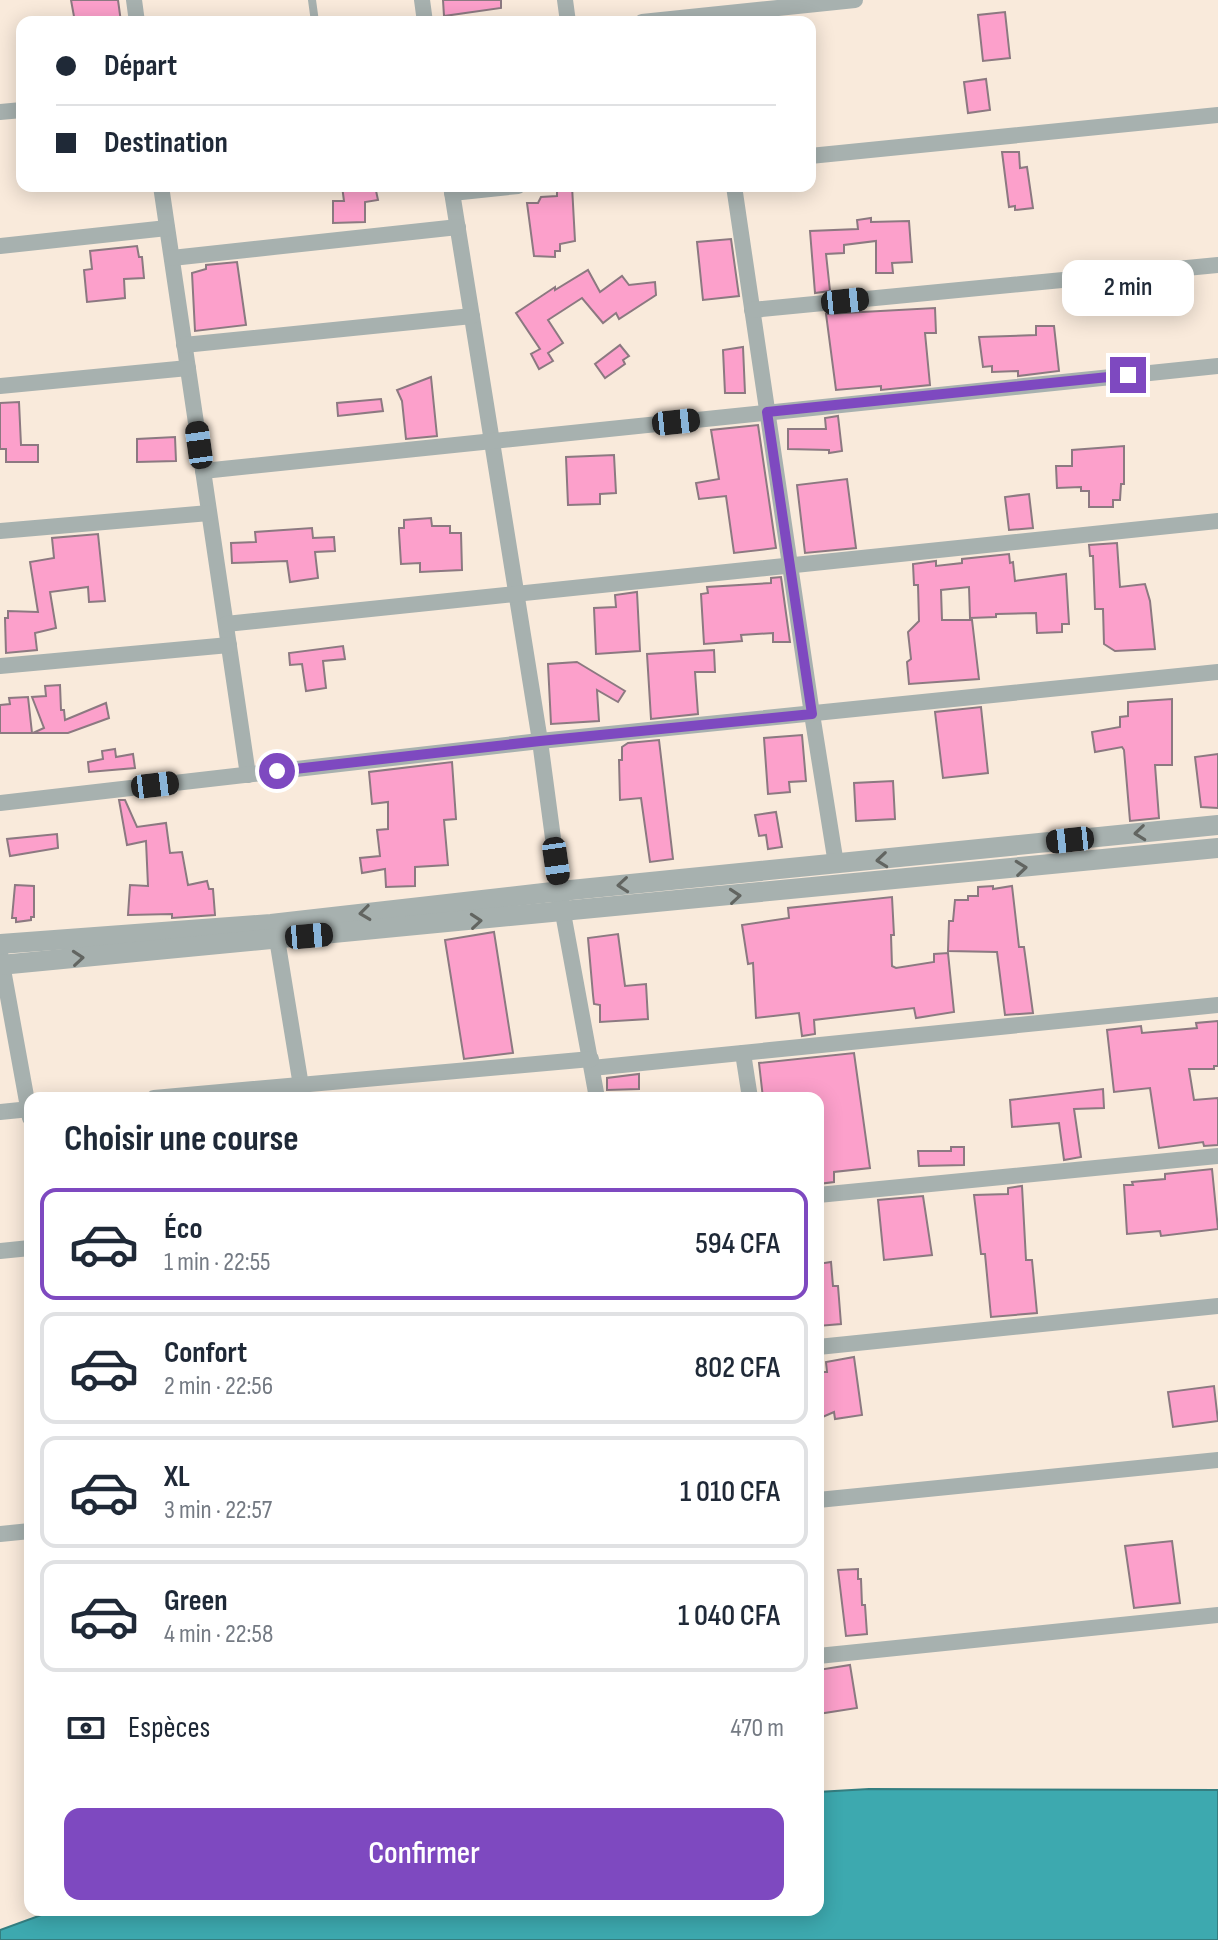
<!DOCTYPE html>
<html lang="fr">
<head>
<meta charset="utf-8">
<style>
	body { margin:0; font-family:"Sofia Sans Condensed",sans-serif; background:#f2f2f3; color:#1f2937; height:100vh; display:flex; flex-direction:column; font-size:30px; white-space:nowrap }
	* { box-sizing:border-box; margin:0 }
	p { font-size:26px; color:#747a83 }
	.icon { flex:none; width:44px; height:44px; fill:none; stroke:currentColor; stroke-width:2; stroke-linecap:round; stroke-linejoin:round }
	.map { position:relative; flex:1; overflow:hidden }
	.panel { position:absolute; left:24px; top:1092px; width:800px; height:824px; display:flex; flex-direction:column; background:#fff; border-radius:16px; box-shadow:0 4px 20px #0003 }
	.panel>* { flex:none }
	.banner { position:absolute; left:16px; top:16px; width:800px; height:176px; border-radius:16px; box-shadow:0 4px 20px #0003; display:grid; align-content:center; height:176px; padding:0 40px; background:#fff }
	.end { position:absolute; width:36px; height:36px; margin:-18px; border:10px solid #7e49c0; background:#fff; box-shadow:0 0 0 4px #fff }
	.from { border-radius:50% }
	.bubble { position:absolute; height:56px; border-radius:16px; background:#fff; box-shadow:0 4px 20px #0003; font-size:26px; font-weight:600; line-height:56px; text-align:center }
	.car { position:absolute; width:24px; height:48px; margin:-24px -12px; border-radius:10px; box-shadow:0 0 6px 2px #0007; background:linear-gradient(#222 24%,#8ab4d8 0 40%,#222 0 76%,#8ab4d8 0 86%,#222 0) }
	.banner b { display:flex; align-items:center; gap:28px; height:76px; font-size:30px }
	.banner b+b { border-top:2px solid #e0e1e3 }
	.banner i { width:20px; height:20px; background:#1f2937 }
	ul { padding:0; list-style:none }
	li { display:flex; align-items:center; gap:24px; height:112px; margin:0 16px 12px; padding:0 24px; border:4px solid #e0e1e3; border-radius:16px }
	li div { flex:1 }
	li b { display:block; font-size:30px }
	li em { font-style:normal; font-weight:600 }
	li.active { border-color:#7e49c0 }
	li>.icon { width:72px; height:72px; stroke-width:1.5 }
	h2 { padding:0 40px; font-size:36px; line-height:96px }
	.pay { display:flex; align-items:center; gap:20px; height:88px; padding:0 40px; font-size:30px }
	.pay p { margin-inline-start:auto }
	.button { display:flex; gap:16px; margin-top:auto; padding:16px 40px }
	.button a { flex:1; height:92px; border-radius:16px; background:#7e49c0; color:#fff; font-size:32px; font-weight:600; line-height:92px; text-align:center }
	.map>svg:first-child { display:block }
	.water { fill:#3da9af; stroke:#347e80; stroke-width:2 }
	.building { fill:#fca0cb; stroke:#8c7981; stroke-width:2 }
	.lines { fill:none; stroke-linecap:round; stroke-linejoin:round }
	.service { stroke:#a7b1af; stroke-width:8 }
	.minor { stroke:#a7b1af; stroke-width:16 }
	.tertiary { stroke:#a7b1af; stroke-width:20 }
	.oneway { stroke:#626561 }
	.route { stroke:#7e49c0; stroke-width:10 }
</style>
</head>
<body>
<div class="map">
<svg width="1218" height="1940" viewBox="0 0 1218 1940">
	<rect width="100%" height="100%" fill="#f9eadb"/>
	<polygon class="water" points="869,1789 1218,1790 1218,1940 0,1940 0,1930 55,1910 818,1910 818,1792"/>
	<g class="building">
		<polygon points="71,0 118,0 121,22 75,22"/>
		<polygon points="443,0 501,0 501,8 444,16"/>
		<polygon points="1005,12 1010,58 983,61 978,15"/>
		<polygon points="986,79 990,110 968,113 964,82"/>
		<polygon points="1002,152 1019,152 1020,168 1027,167 1033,208 1015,210 1015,206 1009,207"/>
		<polygon points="342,186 375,186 378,200 365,202 365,222 333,223 333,201 344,201"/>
		<polygon points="557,186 572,186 575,241 560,244 560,251 555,251 555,257 534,256 527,203 538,203 541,197 557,196"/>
		<polygon points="871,218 871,222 909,221 912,262 892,263 893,273 876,273 876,241 844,245 844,253 826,254 830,291 815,293 810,231 858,229 857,220"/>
		<polygon points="731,239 739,296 703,300 697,242"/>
		<polygon points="137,246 139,257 142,257 144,278 124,279 125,298 87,302 84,270 92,269 90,251"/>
		<polygon points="237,262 246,325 195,331 192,273 206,269 206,265"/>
		<polygon points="588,270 600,292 622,276 629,285 655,282 656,295 619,319 616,313 603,323 582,298 548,320 563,343 548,353 553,361 539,369 531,354 540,349 516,313 555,287 555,290"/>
		<polygon points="935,308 936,333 925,333 930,385 881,390 881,386 836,390 826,314"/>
		<polygon points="1036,326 1054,326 1059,371 1018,376 1018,371 992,372 992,366 983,367 979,337 1036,335"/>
		<polygon points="620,345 629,356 623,360 625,364 605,378 595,364"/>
		<polygon points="743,347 745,393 725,393 723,350"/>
		<polygon points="431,377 437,436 406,439 402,401 397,390"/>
		<polygon points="381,399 383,411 338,416 337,403"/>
		<polygon points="19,402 21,445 38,445 38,462 6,462 6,449 0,449 0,403"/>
		<polygon points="838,416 842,451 829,453 829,450 788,449 788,429 826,429 825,418"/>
		<polygon points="758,425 776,548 734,553 726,496 699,499 696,483 719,479 711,430"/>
		<polygon points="175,437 176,461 137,462 137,439"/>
		<polygon points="1124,446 1124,484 1121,484 1120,500 1113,500 1113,507 1089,507 1089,491 1081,491 1081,487 1057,488 1056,466 1072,466 1072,450"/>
		<polygon points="614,455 616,493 600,494 600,504 568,505 566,457"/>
		<polygon points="847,479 856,548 805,553 797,485"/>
		<polygon points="1029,494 1033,528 1009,530 1005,497"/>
		<polygon points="431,518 432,526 450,526 450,533 461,533 462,570 420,572 420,563 401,564 399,532 399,528 404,528 404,520"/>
		<polygon points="312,528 313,538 334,537 335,551 315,552 318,578 290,582 287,561 232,563 231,543 256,542 255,532"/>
		<polygon points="98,534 105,601 89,602 88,587 50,592 56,628 35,633 37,650 6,653 5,618 8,618 8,611 38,612 30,562 54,558 52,538"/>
		<polygon points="1117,543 1120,587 1145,584 1150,601 1155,649 1115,651 1104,644 1103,609 1095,609 1093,556 1090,556 1089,545"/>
		<polygon points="1009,554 1010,563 1013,562 1015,581 1066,574 1069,624 1062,624 1062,632 1037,633 1036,613 996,614 996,617 970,618 969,587 941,590 942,620 972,620 979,679 909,684 907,662 911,659 908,632 919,621 918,585 914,585 913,564 936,561 936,566 962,563 962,559"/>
		<polygon points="781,577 790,642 773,642 773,633 741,635 742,641 704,644 701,594 708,593 707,587 771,583 771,578"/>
		<polygon points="637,592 640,651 596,654 594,608 616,607 615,595"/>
		<polygon points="343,646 345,659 323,661 326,688 306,691 302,664 290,665 289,653"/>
		<polygon points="714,650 715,672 695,672 698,714 651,719 647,654"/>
		<polygon points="577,662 625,691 618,702 597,690 599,721 551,724 548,664"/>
		<polygon points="60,685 61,710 64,710 65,720 106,703 109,718 68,733 33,733 44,728 32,697 46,696 45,686"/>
		<polygon points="28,697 32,733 0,733 0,705 10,704 9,698"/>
		<polygon points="1172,699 1172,765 1155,765 1159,818 1130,821 1124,750 1122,747 1095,752 1092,732 1120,727 1120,717 1128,716 1128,702"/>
		<polygon points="981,707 988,773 943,778 935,712"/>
		<polygon points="802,735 806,781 789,782 790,792 768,794 764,738"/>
		<polygon points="659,740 673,859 650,862 641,798 620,800 619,760 622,760 622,747 628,743"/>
		<polygon points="115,749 116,757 133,754 135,768 89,772 88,762 103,759 102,751"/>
		<polygon points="1218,754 1218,808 1201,807 1195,757"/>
		<polygon points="452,762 456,819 444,820 448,865 415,867 415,886 386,887 385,869 362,873 360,858 380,856 377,830 388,829 388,802 372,804 369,772"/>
		<polygon points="893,781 895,819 856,821 854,783"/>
		<polygon points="119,800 125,800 137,827 166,823 170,853 182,852 188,885 207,881 209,889 213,889 215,915 172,918 172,914 128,915 130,885 148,886 146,841 127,845"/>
		<polygon points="776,812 782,847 768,849 766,835 759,836 755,815"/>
		<polygon points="57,834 58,848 10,856 7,839"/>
		<polygon points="15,885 34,886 34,917 31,917 31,920 16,922 16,918 12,918"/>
		<polygon points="993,886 993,889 1012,886 1019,947 1024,947 1033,1013 1005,1015 997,952 948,951 949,921 953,921 955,900 968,900 968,896 978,896 978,887"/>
		<polygon points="892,897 894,935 891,935 892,966 896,968 934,962 934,954 948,953 954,1012 916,1018 914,1008 814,1020 815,1034 802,1036 799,1013 756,1018 753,963 748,964 742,925 789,918 788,908"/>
		<polygon points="494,932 513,1053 464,1059 445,940"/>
		<polygon points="618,934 625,986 646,984 648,1019 600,1022 600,1005 594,1004 593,995 588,938"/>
		<polygon points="1218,1021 1218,1066 1214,1066 1214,1069 1189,1069 1194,1100 1218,1098 1218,1145 1204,1146 1203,1142 1159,1148 1150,1088 1114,1092 1107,1030 1141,1026 1142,1033 1197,1028 1196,1023"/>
		<polygon points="854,1053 870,1168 834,1172 834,1182 818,1184 818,1098 763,1098 759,1063"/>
		<polygon points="639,1074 639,1089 607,1090 607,1078"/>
		<polygon points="1103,1089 1104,1108 1074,1109 1081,1157 1064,1160 1059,1123 1012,1127 1010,1100"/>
		<polygon points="951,1147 964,1147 964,1165 919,1166 918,1151 951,1151"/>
		<polygon points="1212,1169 1218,1229 1161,1236 1160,1231 1127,1234 1124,1185 1133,1185 1132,1182 1165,1179 1165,1174"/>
		<polygon points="1022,1186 1026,1260 1032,1260 1037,1313 991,1317 985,1254 981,1254 974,1195 1008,1194 1008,1188"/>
		<polygon points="923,1196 932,1255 884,1260 878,1200"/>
		<polygon points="831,1262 833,1286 838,1286 841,1324 818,1326 818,1264"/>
		<polygon points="854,1357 862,1415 835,1419 834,1412 818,1419 818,1372 827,1372 826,1362"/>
		<polygon points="1214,1386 1218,1421 1173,1427 1168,1392"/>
		<polygon points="1172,1541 1180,1603 1134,1608 1125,1546"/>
		<polygon points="858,1569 858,1579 861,1579 862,1605 865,1605 867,1634 846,1636 838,1570"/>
		<polygon points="850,1665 857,1708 818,1714 818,1670"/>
	</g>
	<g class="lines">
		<polyline class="service" points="312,0 315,22"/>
		<g class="minor">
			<polyline points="134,0 137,22"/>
			<polyline points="422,0 425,22"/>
			<polyline points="565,0 568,22"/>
			<polyline points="642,22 855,0"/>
			<polyline points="0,112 22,110"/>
			<polyline points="810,156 1218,115"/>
			<polyline points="161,186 248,775"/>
			<polyline points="451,186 540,741 563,913 597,1098"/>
			<polyline points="734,186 812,714 836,864"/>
			<polyline points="452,193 518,186"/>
			<polyline points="0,246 167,228"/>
			<polyline points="172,258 458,227"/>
			<polyline points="752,310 1218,265"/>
			<polyline points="184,345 472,316"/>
			<polyline points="0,386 188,368"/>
			<polyline points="203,471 1218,366"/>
			<polyline points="0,531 209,513"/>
			<polyline points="226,624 1218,521"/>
			<polyline points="0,666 229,645"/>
			<polyline points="0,803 540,741 1218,672"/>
			<polyline points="277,939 303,1098"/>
			<polyline points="0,953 30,1118"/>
			<polyline points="743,1053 750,1098"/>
			<polyline points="592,1068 1218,1005"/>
			<polyline points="154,1098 591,1059"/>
			<polyline points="0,1112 30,1109"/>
			<polyline points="818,1195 1218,1156"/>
			<polyline points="0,1251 30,1248"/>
			<polyline points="818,1347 1218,1306"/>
			<polyline points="818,1500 1218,1460"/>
			<polyline points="0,1534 30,1531"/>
			<polyline points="818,1656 1218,1615"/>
		</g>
		<g class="tertiary">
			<polyline points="0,944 271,924 561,891 1218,825"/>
			<polyline points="0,965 1218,848"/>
		</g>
	</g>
	<defs><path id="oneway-chevron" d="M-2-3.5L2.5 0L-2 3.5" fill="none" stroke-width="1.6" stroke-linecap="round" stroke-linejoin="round" transform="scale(2)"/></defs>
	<g class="oneway">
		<use href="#oneway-chevron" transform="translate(1140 833) rotate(174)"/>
		<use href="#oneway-chevron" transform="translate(882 860) rotate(174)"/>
		<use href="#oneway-chevron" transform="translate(1021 868) rotate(-6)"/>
		<use href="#oneway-chevron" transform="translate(623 885) rotate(175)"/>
		<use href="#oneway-chevron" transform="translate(735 896) rotate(-5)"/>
		<use href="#oneway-chevron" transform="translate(365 913) rotate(173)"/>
		<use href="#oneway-chevron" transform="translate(476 921) rotate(-5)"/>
		<use href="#oneway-chevron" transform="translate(78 958) rotate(-5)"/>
	</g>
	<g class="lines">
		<polyline class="route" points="277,771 540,741 812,714 767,412 1128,375"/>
	</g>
</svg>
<i class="end from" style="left:277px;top:771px"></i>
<i class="end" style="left:1128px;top:375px"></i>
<div class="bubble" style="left:1062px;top:260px;width:132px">2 min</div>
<i class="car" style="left:845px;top:301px;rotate:84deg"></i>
<i class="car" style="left:676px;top:422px;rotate:84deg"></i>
<i class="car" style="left:199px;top:445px;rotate:352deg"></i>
<i class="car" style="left:155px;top:785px;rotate:83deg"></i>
<i class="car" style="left:1070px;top:840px;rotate:264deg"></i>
<i class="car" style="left:556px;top:861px;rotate:172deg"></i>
<i class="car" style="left:309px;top:936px;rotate:85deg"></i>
<div class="banner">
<b><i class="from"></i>Départ</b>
<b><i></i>Destination</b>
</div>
<section class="panel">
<h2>Choisir une course</h2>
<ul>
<li class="active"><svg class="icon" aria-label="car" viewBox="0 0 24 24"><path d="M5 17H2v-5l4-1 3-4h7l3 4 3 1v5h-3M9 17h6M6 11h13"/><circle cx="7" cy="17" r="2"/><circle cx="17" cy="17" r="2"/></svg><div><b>Éco</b><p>1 min · 22:55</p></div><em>594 CFA</em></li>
<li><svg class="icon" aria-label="car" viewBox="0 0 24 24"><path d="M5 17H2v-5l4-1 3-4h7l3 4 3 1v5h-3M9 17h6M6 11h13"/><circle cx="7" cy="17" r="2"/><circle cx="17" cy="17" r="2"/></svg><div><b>Confort</b><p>2 min · 22:56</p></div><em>802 CFA</em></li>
<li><svg class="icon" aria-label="car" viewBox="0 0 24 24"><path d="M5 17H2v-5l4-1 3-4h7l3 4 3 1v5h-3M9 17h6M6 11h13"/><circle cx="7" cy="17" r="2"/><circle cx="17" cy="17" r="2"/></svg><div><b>XL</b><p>3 min · 22:57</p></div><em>1 010 CFA</em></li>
<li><svg class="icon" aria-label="car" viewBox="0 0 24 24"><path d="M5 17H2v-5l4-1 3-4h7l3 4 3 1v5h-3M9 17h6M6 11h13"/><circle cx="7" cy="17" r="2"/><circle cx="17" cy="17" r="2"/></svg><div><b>Green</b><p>4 min · 22:58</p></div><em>1 040 CFA</em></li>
</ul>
<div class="pay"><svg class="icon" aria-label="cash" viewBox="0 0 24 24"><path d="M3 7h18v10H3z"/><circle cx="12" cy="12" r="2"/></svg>Espèces<p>470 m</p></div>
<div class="button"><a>Confirmer</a></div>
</section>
</div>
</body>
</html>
